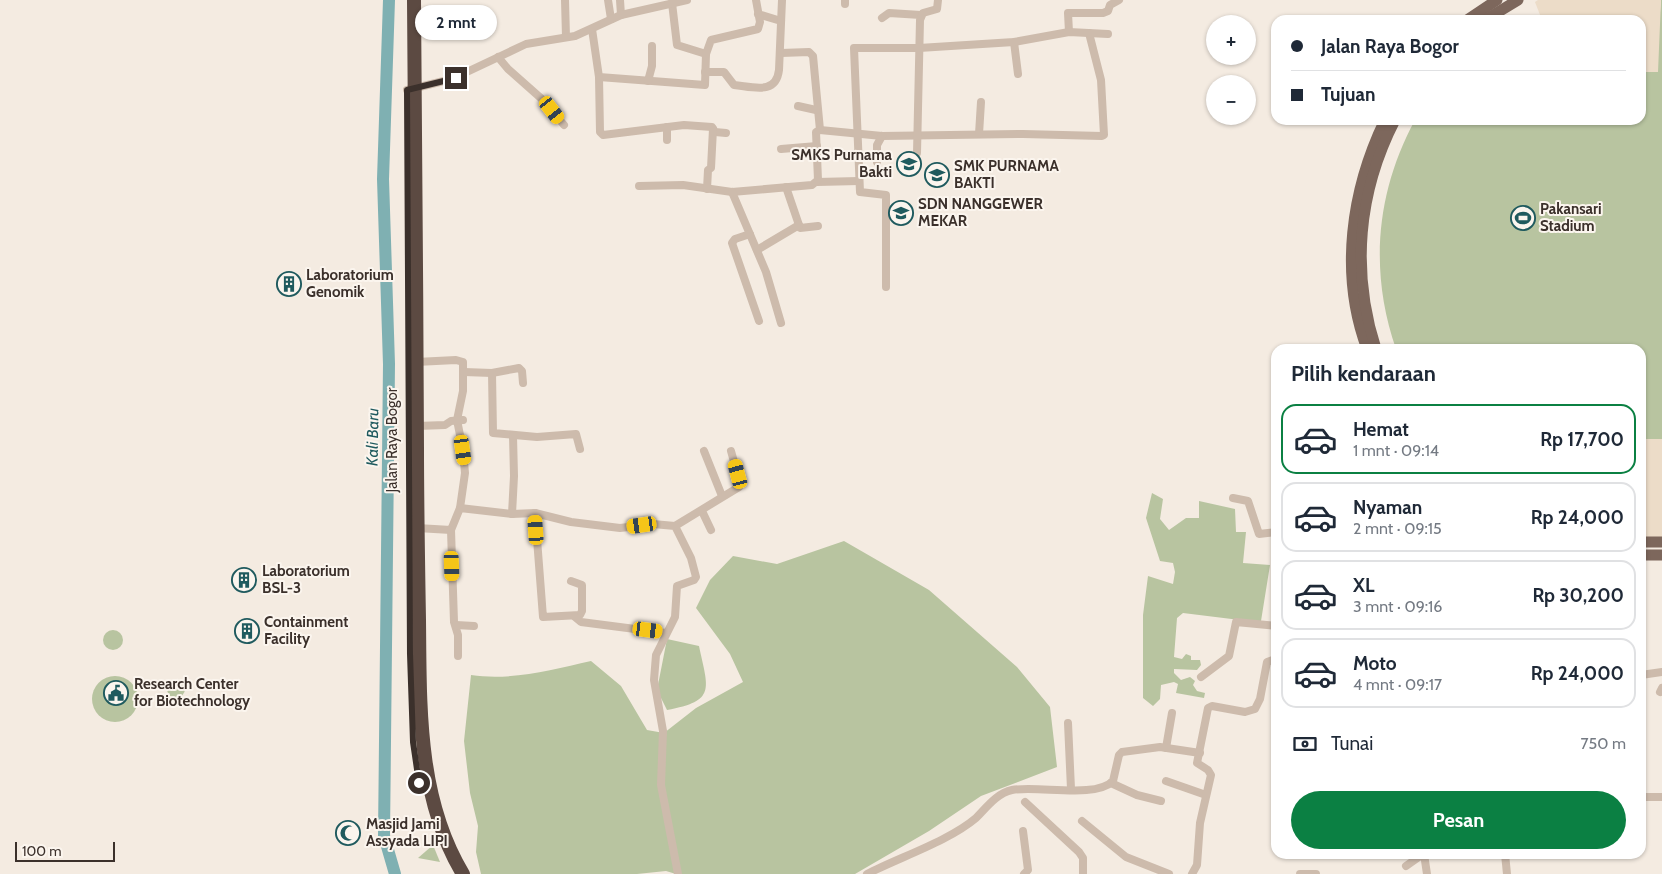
<!DOCTYPE html>
<html lang="id">
<head>
<meta charset="utf-8">
<style>
	body { margin:0; font-family:Cabin,sans-serif; background:#f2f2f3; color:#1f2937; height:100vh; display:flex; flex-direction:column; font-size:19px; white-space:nowrap }
	* { box-sizing:border-box; margin:0 }
	p { font-size:16px; color:#747a83 }
	.icon { flex:none; width:28px; height:28px; fill:none; stroke:currentColor; stroke-width:2; stroke-linecap:round; stroke-linejoin:round }
	.map { position:relative; flex:1; overflow:hidden }
	.drawer { position:absolute; left:1271px; top:344px; width:375px; height:515px; display:flex; flex-direction:column; background:#fff; border-radius:15px; box-shadow:0 1px 4px #0004 }
	.drawer>* { flex:none }
	.hud { position:absolute; left:1271px; top:15px; width:375px; height:110px; border-radius:15px; box-shadow:0 1px 4px #0004; display:grid; align-content:center; height:110px; padding:0 20px; background:#fff }
	.buttons { position:absolute; left:1206px; top:15px; display:grid; gap:10px }
	.buttons a { display:grid; place-items:center; width:50px; height:50px; border-radius:50%; background:#fff; box-shadow:0 1px 4px #0004; font-size:25px }
	.scale { position:absolute; left:15px; bottom:12px; width:100px; box-sizing:border-box; padding-left:5px; border:2px solid #3b302b; border-top:0; font-size:14px; line-height:18px; white-space:nowrap; color:#3b302b; -webkit-text-stroke:4px #fbf5ee; paint-order:stroke }
	.end { position:absolute; width:22px; height:22px; margin:-11px; border:6px solid #3b302b; background:#fff; box-shadow:0 0 0 2px #fff }
	.from { border-radius:50% }
	.bubble { position:absolute; height:35px; border-radius:18px; background:#fff; box-shadow:0 1px 4px #0004; font-size:16px; font-weight:700; line-height:35px; text-align:center }
	.car { position:absolute; width:15px; height:30px; margin:-15px -8px; border-radius:6px; box-shadow:0 0 4px 1px #0007; background:linear-gradient(#f5c518 24%,#345 0 40%,#f5c518 0 76%,#345 0 86%,#f5c518 0) }
	.hud b { display:flex; align-items:center; gap:18px; height:48px; font-size:19px }
	.hud b+b { border-top:1px solid #e0e1e3 }
	.hud i { width:12px; height:12px; background:#1f2937 }
	ul { padding:0; list-style:none }
	li { display:flex; align-items:center; gap:15px; height:70px; margin:0 10px 8px; padding:0 10px; border:2px solid #e0e1e3; border-radius:15px }
	li div { flex:1 }
	li b { display:block; font-size:19px }
	li em { font-style:normal; font-weight:700 }
	li.active { border-color:#0b8043 }
	li>.icon { width:45px; height:45px; stroke-width:1.5 }
	h2 { padding:0 20px; font-size:22px; line-height:60px }
	.pay { display:flex; align-items:center; gap:12px; height:55px; padding:0 20px; font-size:19px }
	.pay p { margin-inline-start:auto }
	.cta { display:flex; gap:10px; margin-top:auto; padding:10px 20px }
	.cta a { flex:1; height:58px; border-radius:30px; background:#0b8043; color:#fff; font-size:20px; font-weight:700; line-height:58px; text-align:center }
	.map>svg:first-child { display:block }
	.green { fill:#b8c4a0 }
	.plaza { fill:#ecdcc8 }
	.lines { fill:none; stroke-linecap:round; stroke-linejoin:round }
	.river { stroke:#7fb0b2; stroke-width:12 }
	.street { stroke:#cdbbac; stroke-width:8 }
	.primary { stroke:#7d675c; stroke-width:11 }
	.highway { stroke:#5c4a42; stroke-width:14 }
	.route { stroke:#3b302b; stroke-width:6 }
	.labels { text-anchor:middle; stroke-width:4; stroke-linejoin:round; paint-order:stroke }
	.poi-label { font-size:15px; font-weight:bold; fill:#3b302b; stroke:#fbf5ee; text-anchor:start }
	.street-label { font-size:15px; fill:#3b302b; stroke:#fbf5ee }
	.water-label { font-size:16px; font-style:italic; fill:#1f5a5e; stroke:#fbf5ee }
</style>
</head>
<body>
<div class="map">
<svg width="1662" height="874" viewBox="0 0 1662 874">
	<rect width="100%" height="100%" fill="#f4ebe1"/>
	<g class="green">
		<path d="M1661 0H1662V485L1641 484V349H1396C1369 271 1376 192 1415 120H1641V25H1659Z"/>
		<polygon points="1152,493 1163,499 1160,519 1169,530 1186,518 1199,518 1199,501 1235,509 1236,532 1246,532 1243,563 1270,565 1261,621 1256,622 1183,613 1177,618 1174,657 1182,659 1186,654 1191,656 1191,660 1200,660 1201,665 1197,670 1174,669 1174,673 1181,680 1190,677 1195,681 1193,685 1197,691 1205,693 1204,698 1176,693 1178,684 1174,682 1161,685 1160,699 1153,706 1143,698 1143,615 1148,576 1173,584 1175,572 1173,563 1160,561 1146,518"/>
		<path d="M844 541 929 590 1017 667 1050 707 1057 767 981 796 929 831 855 874H676L666 871 637 874H481L476 852 478 826 470 793 464 741 471 675C511 681 552 670 591 661L621 686 647 730 664 733 696 708 743 682 730 654 696 608 710 580 733 556 777 564Z"/>
		<circle cx="113" cy="640" r="10"/>
		<path d="M667 639 699 646C708 689 717 701 667 710L657 690Z"/>
		<circle cx="115" cy="699" r="23"/>
		<circle cx="176" cy="689" r="9"/>
		<polygon points="433,845 440,862 418,858"/>
	</g>
	<g class="plaza">
		<polygon points="1538,0 1661,0 1658,72 1641,72 1641,20 1542,20 1535,2"/>
		<polygon points="1645,439 1662,439 1662,539 1641,538 1641,478"/>
	</g>
	<g class="lines">
		<polyline class="river" points="389,0 383,179 389,364 384,836 395,874"/>
		<g class="street">
			<polyline points="565,0 566,37"/>
			<polyline points="608,0 611,19"/>
			<polyline points="620,0 621,15"/>
			<polyline points="672,3 677,45 706,54"/>
			<polyline points="845,4 845,0"/>
			<polyline points="758,14 781,21"/>
			<polyline points="882,18 889,13 921,15"/>
			<polyline points="592,29 599,77 705,85 706,54 711,40 758,29 760,22 756,0"/>
			<polyline points="1069,32 1068,13 1103,13 1108,11 1110,5 1119,0"/>
			<polyline points="1014,42 1018,74"/>
			<polyline points="781,53 809,52 813,56 820,130"/>
			<polyline points="498,57 508,69 543,100 564,125"/>
			<path d="M705 72H724L734 85C754 87 776 95 779 70L782 0"/>
			<polyline points="599,77 600,132 603,135 684,125 712,127 715,132 726,133"/>
			<polyline points="648,81 652,66 652,46"/>
			<polyline points="407,90 452,79 526,44 575,36 621,15 687,0"/>
			<polyline points="798,106 816,110"/>
			<polyline points="820,130 882,136 1023,134 1102,136 1104,135 1101,80 1089,33"/>
			<polyline points="979,134 981,102"/>
			<polyline points="667,140 667,127"/>
			<polyline points="781,149 817,146"/>
			<polyline points="917,153 920,20 923,13 937,9 938,0"/>
			<polyline points="877,162 877,145 882,136"/>
			<polyline points="817,182 859,181"/>
			<polyline points="639,186 683,185 732,192 812,185 818,180 816,132 820,130"/>
			<polyline points="786,187 800,228 818,226"/>
			<polyline points="707,189 708,170 711,168 713,129"/>
			<polyline points="732,192 766,272 781,323"/>
			<polyline points="750,234 735,239 732,243 759,321"/>
			<polyline points="757,250 799,225"/>
			<polyline points="886,287 886,195 860,192 854,48 919,48 1014,42 1069,32 1108,34"/>
			<polyline points="416,362 456,360 463,362 463,391 457,420 463,450 465,473 460,508"/>
			<polyline points="464,372 492,373 519,368 522,371 523,383"/>
			<polyline points="492,373 493,433 537,437 576,434 580,449"/>
			<polyline points="417,426 445,425 451,421 463,420"/>
			<polyline points="704,451 722,496"/>
			<polyline points="1233,498 1248,501 1259,534 1276,532"/>
			<polyline points="702,511 711,530"/>
			<polyline points="535,513 543,617 580,615 582,611 582,585 571,581"/>
			<polyline points="512,514 514,476 513,436"/>
			<polyline points="675,526 739,487 740,483 731,451"/>
			<polyline points="417,528 451,530 460,508 512,514 535,513 571,522 620,528 653,524 675,526 691,558 696,577 694,580 677,586 675,617 656,655 654,680 663,731 661,785 678,874"/>
			<polyline points="451,530 454,622 458,635 458,656"/>
			<polyline points="575,617 581,622 666,633"/>
			<polyline points="456,625 474,626"/>
			<polyline points="1641,675 1662,672"/>
			<polyline points="1201,677 1229,656 1236,622 1276,626"/>
			<polyline points="1660,692 1662,688"/>
			<polyline points="1068,723 1071,789"/>
			<polyline points="1166,748 1172,713"/>
			<polyline points="1166,781 1206,795"/>
			<polyline points="1111,783 1137,795 1161,801"/>
			<polyline points="1641,797 1662,797"/>
			<polyline points="1025,802 1079,852 1083,858 1083,874"/>
			<polyline points="1082,821 1126,857 1169,874"/>
			<polyline points="1023,831 1028,870 1024,874"/>
			<polyline points="1424,854 1427,874"/>
			<polyline points="1505,854 1507,874"/>
			<polyline points="1406,866 1423,854"/>
			<path d="M867 874C900 857 949 841 976 818 986 808 997 793 1012 790 1038 785 1095 799 1113 781L1119 755 1122 752 1160 747 1200 753"/>
			<polyline points="1192,874 1197,865 1200,823 1211,775 1208,770 1197,763 1208,708 1212,706 1245,712 1255,709 1260,699 1267,662 1276,659"/>
			<polyline points="1300,874 1316,874"/>
		</g>
		<g class="primary">
			<polyline points="1467,20 1497,0"/>
			<polyline points="1485,20 1518,0"/>
			<path d="M1367 349C1339 274 1351 190 1385 120"/>
			<path d="M1376 349C1351 271 1358 192 1395 120"/>
			<polyline points="1641,542 1662,542"/>
			<polyline points="1641,555 1662,555"/>
		</g>
		<path class="highway" d="M414 0C416 149 416 298 417 447 417 505 418 562 419 620 420 706 417 798 463 874"/>
	</g>
	<g class="lines">
		<polyline class="route" points="419,783 413,742 410,654 407,90 456,78"/>
	</g>
	<defs>
		<symbol id="school-ring" viewBox="-11 -11 22 22"><circle r="9.5" fill="#fbf5ee" stroke="#1f5a5e" stroke-width="1.5"/><path d="M0-5L7-2L0 1L-7-2ZM-4 1L0 2.5L4 1V4Q0 6-4 4Z" fill="#1f5a5e"/></symbol>
		<symbol id="university-ring" viewBox="-11 -11 22 22"><circle r="9.5" fill="#fbf5ee" stroke="#1f5a5e" stroke-width="1.5"/><path d="M0-5L7-2L0 1L-7-2ZM-4 1L0 2.5L4 1V4Q0 6-4 4Z" fill="#1f5a5e"/></symbol>
		<symbol id="stadium-ring" viewBox="-11 -11 22 22"><circle r="9.5" fill="#fbf5ee" stroke="#1f5a5e" stroke-width="1.5"/><path d="M0-5a6.5 5 0 1 0 0 10a6.5 5 0 1 0 0-10ZM-3.5-1.8h7v3.6h-7Z" fill="#1f5a5e"/></symbol>
		<symbol id="building-ring" viewBox="-11 -11 22 22"><circle r="9.5" fill="#fbf5ee" stroke="#1f5a5e" stroke-width="1.5"/><path d="M-4-6H4V6H1V3H-1V6H-4ZM-2.5-4.3h1.7v1.8h-1.7ZM.8-4.3h1.7v1.8H.8ZM-2.5-1h1.7V.8h-1.7ZM.8-1h1.7V.8H.8Z" fill="#1f5a5e"/></symbol>
		<symbol id="civic-ring" viewBox="-11 -11 22 22"><circle r="9.5" fill="#fbf5ee" stroke="#1f5a5e" stroke-width="1.5"/><path d="M-.6-6.5H3V-4.5H.6V-3L4-1V1h2V6H-6V1h2V-1L-.6-3ZM-1.2 2.5V6h2.4V2.5Z" fill="#1f5a5e"/></symbol>
		<symbol id="mosque-ring" viewBox="-11 -11 22 22"><circle r="9.5" fill="#fbf5ee" stroke="#1f5a5e" stroke-width="1.5"/><path d="M3.5-4.9A6 6 0 1 0 3.5 4.9A5 5 0 1 1 3.5-4.9Z" fill="#1f5a5e"/></symbol>
	</defs>
	<g fill-rule="evenodd">
		<use href="#school-ring" x="895" y="150" width="28" height="28"/>
		<use href="#university-ring" x="923" y="161" width="28" height="28"/>
		<use href="#school-ring" x="887" y="199" width="28" height="28"/>
		<use href="#stadium-ring" x="1509" y="204" width="28" height="28"/>
		<use href="#building-ring" x="275" y="270" width="28" height="28"/>
		<use href="#building-ring" x="230" y="566" width="28" height="28"/>
		<use href="#building-ring" x="233" y="617" width="28" height="28"/>
		<use href="#civic-ring" x="102" y="679" width="28" height="28"/>
		<use href="#mosque-ring" x="334" y="819" width="28" height="28"/>
	</g>
	<g class="labels">
		<g class="poi-label">
			<text x="892" y="160" text-anchor="end">SMKS Purnama<tspan x="892" dy="17">Bakti</tspan></text>
			<text x="954" y="171">SMK PURNAMA<tspan x="954" dy="17">BAKTI</tspan></text>
			<text x="918" y="209">SDN NANGGEWER<tspan x="918" dy="17">MEKAR</tspan></text>
			<text x="1540" y="214">Pakansari<tspan x="1540" dy="17">Stadium</tspan></text>
			<text x="306" y="280">Laboratorium<tspan x="306" dy="17">Genomik</tspan></text>
			<text x="262" y="576">Laboratorium<tspan x="262" dy="17">BSL-3</tspan></text>
			<text x="264" y="627">Containment<tspan x="264" dy="17">Facility</tspan></text>
			<text x="134" y="689">Research Center<tspan x="134" dy="17">for Biotechnology</tspan></text>
			<text x="366" y="829">Masjid Jami<tspan x="366" dy="17">Assyada LIPI</tspan></text>
		</g>
		<g class="street-label">
			<text transform="translate(392 440) rotate(-90)" y="5">Jalan Raya Bogor</text>
		</g>
		<g class="water-label">
			<text transform="translate(372 437) rotate(-89)" y="6">Kali Baru</text>
		</g>
	</g>
</svg>
<div class="buttons">
<a>+</a>
<a>−</a>
</div>
<div class="scale">100 m</div>
<i class="end from" style="left:419px;top:783px"></i>
<i class="end" style="left:456px;top:78px"></i>
<div class="bubble" style="left:415px;top:5px;width:82px">2 mnt</div>
<i class="car" style="left:552px;top:110px;rotate:142deg"></i>
<i class="car" style="left:463px;top:450px;rotate:172deg"></i>
<i class="car" style="left:738px;top:474px;rotate:345deg"></i>
<i class="car" style="left:642px;top:525px;rotate:262deg"></i>
<i class="car" style="left:536px;top:530px;rotate:356deg"></i>
<i class="car" style="left:452px;top:566px;rotate:178deg"></i>
<i class="car" style="left:648px;top:630px;rotate:97deg"></i>
<div class="hud">
<b><i class="from"></i>Jalan Raya Bogor</b>
<b><i></i>Tujuan</b>
</div>
<section class="drawer">
<h2>Pilih kendaraan</h2>
<ul>
<li class="active"><svg class="icon" aria-label="car" viewBox="0 0 24 24"><path d="M5 17H2v-5l4-1 3-4h7l3 4 3 1v5h-3M9 17h6M6 11h13"/><circle cx="7" cy="17" r="2"/><circle cx="17" cy="17" r="2"/></svg><div><b>Hemat</b><p>1 mnt · 09:14</p></div><em>Rp 17,700</em></li>
<li><svg class="icon" aria-label="car" viewBox="0 0 24 24"><path d="M5 17H2v-5l4-1 3-4h7l3 4 3 1v5h-3M9 17h6M6 11h13"/><circle cx="7" cy="17" r="2"/><circle cx="17" cy="17" r="2"/></svg><div><b>Nyaman</b><p>2 mnt · 09:15</p></div><em>Rp 24,000</em></li>
<li><svg class="icon" aria-label="car" viewBox="0 0 24 24"><path d="M5 17H2v-5l4-1 3-4h7l3 4 3 1v5h-3M9 17h6M6 11h13"/><circle cx="7" cy="17" r="2"/><circle cx="17" cy="17" r="2"/></svg><div><b>XL</b><p>3 mnt · 09:16</p></div><em>Rp 30,200</em></li>
<li><svg class="icon" aria-label="car" viewBox="0 0 24 24"><path d="M5 17H2v-5l4-1 3-4h7l3 4 3 1v5h-3M9 17h6M6 11h13"/><circle cx="7" cy="17" r="2"/><circle cx="17" cy="17" r="2"/></svg><div><b>Moto</b><p>4 mnt · 09:17</p></div><em>Rp 24,000</em></li>
</ul>
<div class="pay"><svg class="icon" aria-label="cash" viewBox="0 0 24 24"><path d="M3 7h18v10H3z"/><circle cx="12" cy="12" r="2"/></svg>Tunai<p>750 m</p></div>
<div class="cta"><a>Pesan</a></div>
</section>
</div>
</body>
</html>
